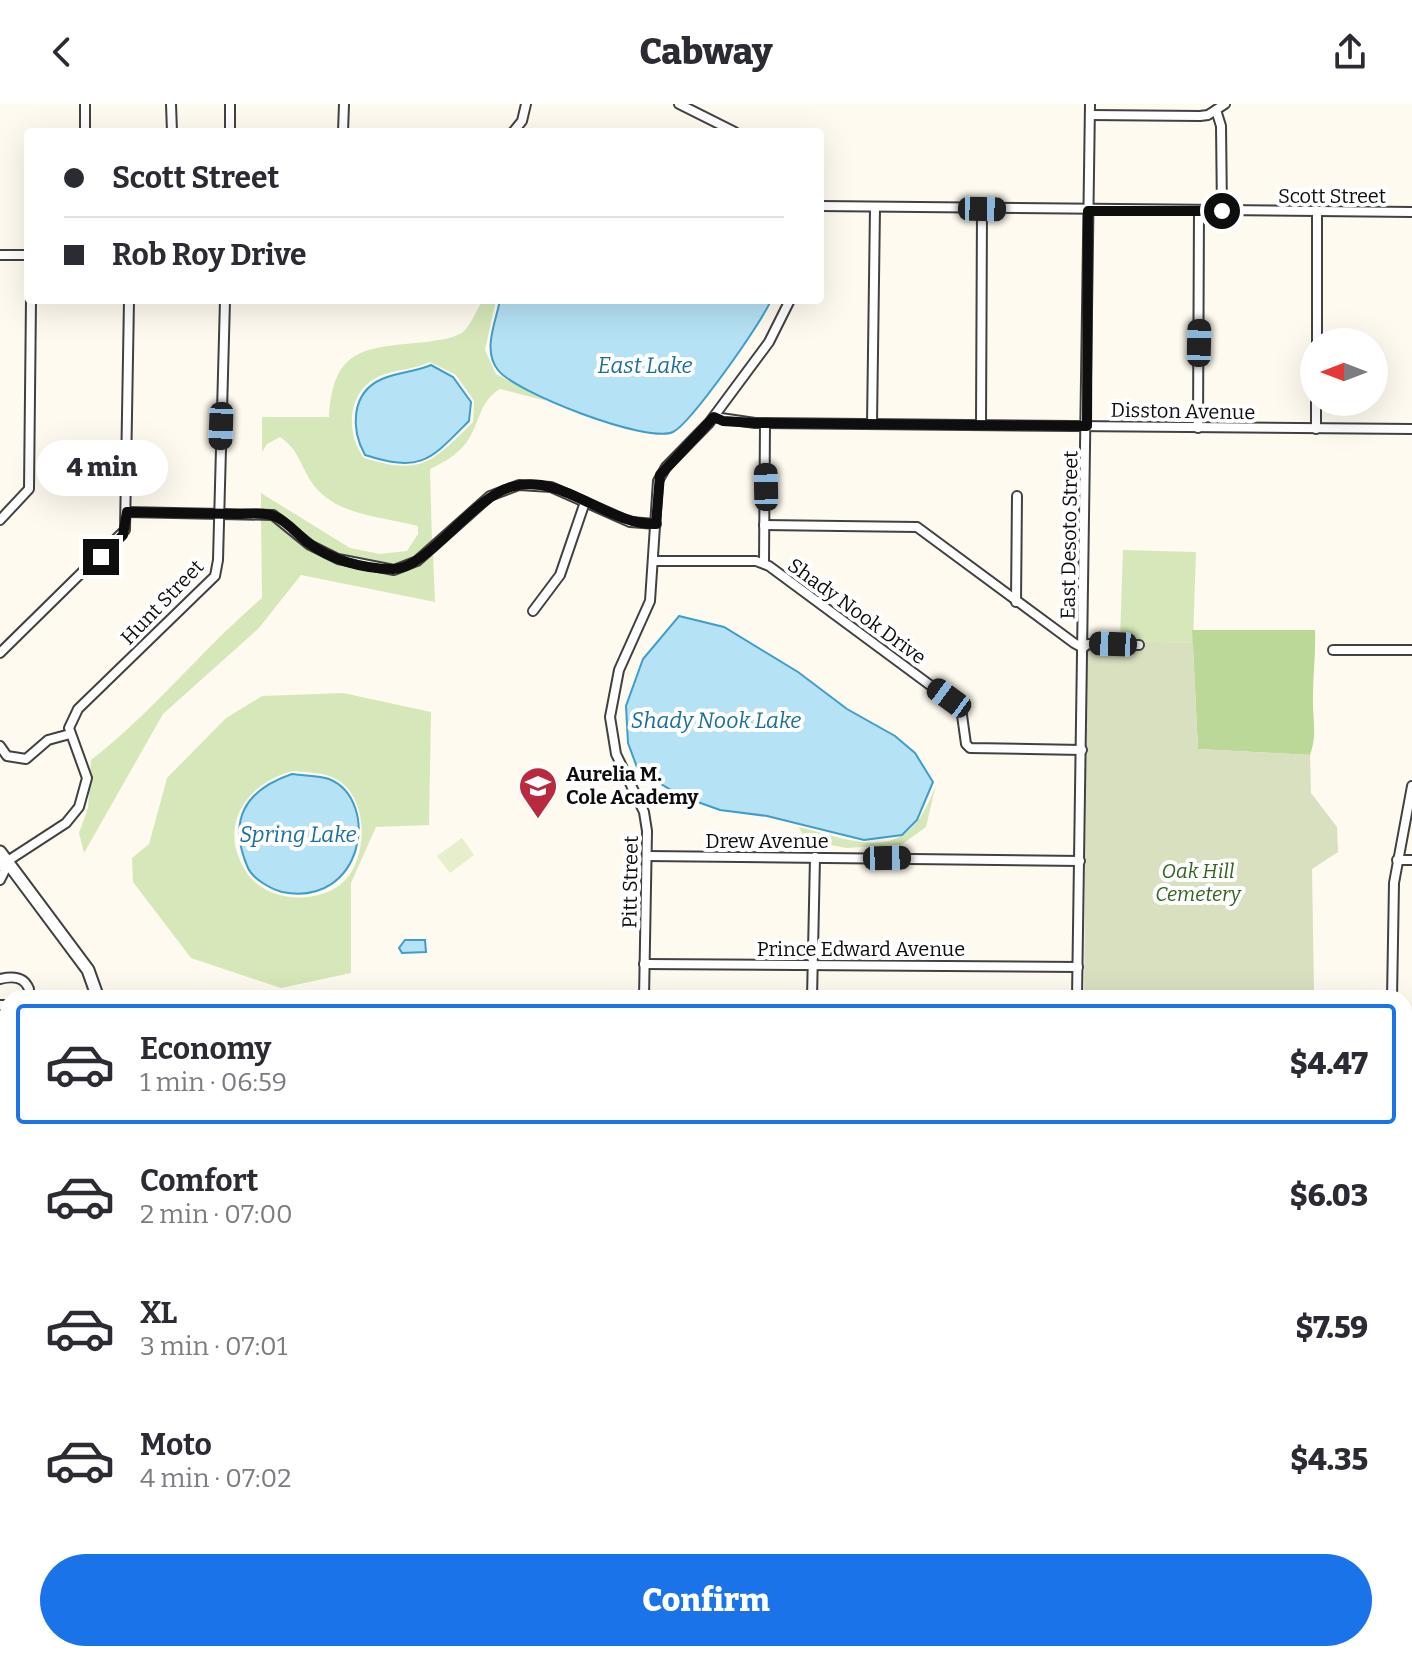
<!DOCTYPE html>
<html lang="en">
<head>
<meta charset="utf-8">
<style>
	body { margin:0; font-family:Bitter,serif; background:#f2f2f3; color:#2b2b33; height:100vh; display:flex; flex-direction:column; font-size:30px; white-space:nowrap }
	* { box-sizing:border-box; margin:0 }
	p { font-size:26px; color:#7c7c81 }
	.icon { flex:none; width:44px; height:44px; fill:none; stroke:currentColor; stroke-width:2; stroke-linecap:round; stroke-linejoin:round }
	.map { position:relative; flex:1; overflow:hidden }
	.drawer { position:absolute; left:0px; top:886px; width:1412px; height:672px; display:flex; flex-direction:column; background:#fff; border-radius:24px 24px 0 0; box-shadow:0 8px 32px #0002 }
	.drawer>* { flex:none }
	.top-card { position:absolute; left:24px; top:24px; width:800px; height:176px; border-radius:8px; box-shadow:0 8px 32px #0002; display:grid; align-content:center; height:176px; padding:0 40px; background:#fff }
	.needle { width:52px; rotate:270deg }
	.controls { position:absolute; left:1300px; top:224px; display:grid; gap:16px }
	.controls a { display:grid; place-items:center; width:88px; height:88px; border-radius:50%; background:#fff; box-shadow:0 8px 32px #0002; font-size:40px }
	.end { position:absolute; width:36px; height:36px; margin:-18px; border:10px solid #0e0e0e; background:#fff; box-shadow:0 0 0 4px #fff }
	.from { border-radius:50% }
	.bubble { position:absolute; height:56px; border-radius:28px; background:#fff; box-shadow:0 8px 32px #0002; font-size:26px; font-weight:800; line-height:56px; text-align:center }
	.car { position:absolute; width:24px; height:48px; margin:-24px -12px; border-radius:10px; box-shadow:0 0 6px 2px #0007; background:linear-gradient(#222 24%,#8ab4d8 0 40%,#222 0 76%,#8ab4d8 0 86%,#222 0) }
	.top-card b { display:flex; align-items:center; gap:28px; height:76px; font-size:30px }
	.top-card b+b { border-top:2px solid #e1e1e2 }
	.top-card i { width:20px; height:20px; background:#2b2b33 }
	ul { padding:14px 0 0; list-style:none }
	li { display:flex; align-items:center; gap:24px; height:120px; margin:0 16px 12px; padding:0 24px; border:4px solid transparent; border-radius:8px }
	li div { flex:1 }
	li b { display:block; font-size:30px }
	li em { font-style:normal; font-weight:800 }
	li.active { border-color:#1a73e8 }
	li>.icon { width:72px; height:72px; stroke-width:1.5 }
	.action { display:flex; gap:16px; margin-top:auto; padding:16px 40px }
	.action a { flex:1; height:92px; border-radius:48px; background:#1a73e8; color:#fff; font-size:32px; font-weight:800; line-height:92px; text-align:center }
	header { display:flex; justify-content:space-between; align-items:center; height:104px; padding:0 40px; background:#fff; font-size:36px; font-weight:800 }
	.map>svg:first-child { display:block }
	.green { fill:#d6e8b9; fill-rule:evenodd }
	.forest { fill:#bbd899 }
	.cemetery { fill:#d8e0c0 }
	.pitch { fill:#e6efcb }
	.water { fill:#b5e2f4; stroke:#3e9ec9; stroke-width:2 }
	.lines { fill:none; stroke-linecap:round; stroke-linejoin:round }
	.minor-casing { stroke:#414141; stroke-width:12 }
	.tertiary-casing { stroke:#414141; stroke-width:15 }
	.minor { stroke:#fff; stroke-width:8 }
	.tertiary { stroke:#fff; stroke-width:11 }
	.route { stroke:#0e0e0e; stroke-width:10 }
	.labels { text-anchor:middle; stroke-width:8; stroke-linejoin:round; paint-order:stroke }
	.street-label { font-size:20px; fill:#0e0e0e; stroke:#fff }
	.poi-label { font-size:20px; font-weight:bold; fill:#0e0e0e; stroke:#fff; text-anchor:start }
	.park-label { font-size:20px; font-style:italic; fill:#346320; stroke:#fff }
	.water-label { font-size:22px; font-style:italic; fill:#1b6f9c; stroke:#fff }
</style>
</head>
<body>
<header><svg class="icon" aria-label="back" viewBox="0 0 24 24"><path d="M15 5l-7 7 7 7"/></svg>Cabway<svg class="icon" aria-label="share" viewBox="0 0 24 24"><path d="M12 15V3M7 8l5-5 5 5M5 13v7h14v-7"/></svg></header>
<div class="map">
<svg width="1412" height="1558" viewBox="0 0 1412 1558">
	<rect width="100%" height="100%" fill="#fefaef"/>
	<g class="green">
		<path d="M483 196H496L485 246 496 270 547 297 500 285C478 298 480 321 466 339 457 351 443 359 430 365L432 438C425 444 417 453 408 457 381 471 337 453 313 438 295 426 285 408 261 407V389L350 444 380 450 407 447 418 430V422C384 413 339 412 315 383 301 365 300 346 280 333L267 340 262 348V313H329C333 242 366 244 426 238 438 236 453 235 463 228 471 221 477 205 483 196ZM430 258 456 271 474 297 473 318C433 358 421 372 364 354 345 329 347 286 380 272 396 265 414 266 430 258Z"/>
		<path d="M261 414 271 415C318 452 378 496 433 448L435 498 301 471 259 524 163 610 84 749 79 729 88 704 91 656C153 608 202 545 262 494Z"/>
		<polygon points="1123,446 1196,448 1193,539 1120,537"/>
		<path d="M343 589 431 608 429 721 376 723 351 779V869L281 884 191 854 133 778 132 754 149 740 167 674 226 614 262 592ZM293 667C304 668 319 668 329 672 365 684 369 737 352 767 332 802 269 802 247 769 216 723 246 679 293 667Z"/>
		<path d="M936 680 926 723 901 741 846 744 805 736 799 723C865 740 908 761 936 680Z"/>
		<polygon points="1404,1284 1410,1285 1408,1384 1404,1383"/>
		<polygon points="354,1550 439,1550 444,1558 358,1558"/>
	</g>
	<g class="forest">
		<path d="M1192 526H1315C1316 549 1313 570 1313 592 1312 613 1318 630 1310 651L1198 645Z"/>
		<polygon points="1404,1383 1408,1384 1409,1478 1404,1479"/>
	</g>
	<polygon class="cemetery" points="1087,536 1193,539 1198,645 1310,651 1311,689 1337,723 1338,748 1312,765 1314,888 1084,894"/>
	<polygon class="pitch" points="462,734 474,751 450,769 437,752"/>
	<g class="water">
		<path d="M500 196H771C763 217 691 319 673 328 647 340 514 288 498 266 482 246 496 218 500 196Z"/>
		<path d="M431 261 453 273 471 298 469 317C430 356 422 369 365 351 351 326 350 289 382 275 398 268 415 268 431 261Z"/>
		<polygon points="679,512 724,523 798,568 847,605 895,632 915,649 933,678 917,716 902,731 864,736 767,712 720,706 681,692 638,666 628,639 626,602 643,555"/>
		<path d="M292 670C304 672 319 671 329 675 381 696 364 804 282 788 271 785 253 775 248 764 227 716 245 686 292 670Z"/>
		<polygon points="405,836 425,836 426,848 402,849 399,844"/>
		<polygon points="0,1132 8,1139 8,1550 351,1550 355,1558 0,1558"/>
		<polygon points="1097,1550 1188,1550 1172,1558 1100,1558"/>
	</g>
	<g class="lines">
		<defs>
			<g id="minor">
				<polyline points="171,0 172,28"/>
				<polyline points="679,0 735,28"/>
				<polyline points="1216,6 1221,22 1222,107"/>
				<polyline points="1090,11 1200,12 1208,11 1225,0"/>
				<polyline points="85,28 85,0"/>
				<polyline points="230,28 230,0"/>
				<polyline points="343,28 344,0"/>
				<polyline points="513,28 522,17 526,0"/>
				<polyline points="820,102 1412,108"/>
				<polyline points="0,151 28,151"/>
				<polyline points="1317,238 1317,108"/>
				<polyline points="714,313 755,319 1412,325"/>
				<polyline points="872,320 875,104"/>
				<polyline points="981,321 982,105"/>
				<polyline points="1198,324 1199,107"/>
				<polyline points="1316,325 1316,298"/>
				<polyline points="127,408 273,411 310,441 338,455 394,466 417,457 490,392 519,381 551,383 630,418 656,420"/>
				<polyline points="0,416 29,385 31,196"/>
				<polyline points="764,421 917,423 1074,539 1083,544 1088,540 1139,541"/>
				<polyline points="654,457 756,457 769,462 961,604 966,640 970,644 1082,646"/>
				<polyline points="764,459 765,319"/>
				<polyline points="1016,498 1017,392"/>
				<polyline points="533,507 560,471 585,398"/>
				<polyline points="1333,546 1412,546"/>
				<polyline points="0,549 125,426 129,196"/>
				<polyline points="0,642 7,652 26,655 48,636 70,630"/>
				<polyline points="647,752 1080,757"/>
				<polyline points="1397,756 1412,756"/>
				<polyline points="0,762 66,719 79,703 87,674 69,624 78,605 215,472 218,456 225,196"/>
				<polyline points="0,776 8,760"/>
				<polyline points="644,860 1078,863"/>
				<path d="M0 875C12 872 24 872 29 885L28 894"/>
				<polyline points="644,894 647,727 644,708 616,650 610,613 619,566 650,497 658,377 666,363 709,319 769,238 790,196"/>
				<polyline points="812,894 815,753"/>
				<polyline points="1077,894 1090,0"/>
				<polyline points="1392,894 1394,779 1412,682"/>
				<polyline points="0,901 8,901"/>
				<polyline points="1404,1161 1412,1161"/>
				<polyline points="1404,1528 1412,1528"/>
				<polyline points="443,1550 449,1558"/>
				<polyline points="458,1550 461,1558"/>
				<polyline points="952,1550 952,1558"/>
				<polyline points="1069,1550 1069,1558"/>
				<polyline points="587,1558 587,1550"/>
				<polyline points="827,1558 827,1550"/>
				<polyline points="1305,1558 1307,1550"/>
			</g>
			<g id="tertiary">
				<polyline points="0,748 88,866 98,894"/>
				<polyline points="0,966 8,966"/>
				<polyline points="1404,976 1412,978"/>
				<polyline points="704,1558 704,1550"/>
			</g>
		</defs>
		<use href="#minor" class="minor-casing"/>
		<use href="#tertiary" class="tertiary-casing"/>
		<use href="#minor" class="minor"/>
		<use href="#tertiary" class="tertiary"/>
	</g>
	<g class="lines">
		<path class="route" d="M101 453 123 431 127 408C164 409 200 409 237 410 248 410 263 408 274 412 286 416 297 430 307 438 331 456 363 465 393 465 426 466 472 394 511 383 563 368 605 421 656 420L660 371 714 313 723 317 755 319 1087 322 1088 107H1222"/>
	</g>
	<defs>
		<symbol id="school-pin" viewBox="-11 -11 22 30"><path d="M0 17L-7.5 6A9.5 9.5 0 1 1 7.5 6Z" fill="#b92a3e" stroke="#fff"/><path d="M0-5L7-2L0 1L-7-2ZM-4 1L0 2.5L4 1V4Q0 6-4 4Z" fill="#fff"/></symbol>
	</defs>
	<g fill-rule="evenodd">
		<use href="#school-pin" x="516" y="660" width="44" height="60"/>
	</g>
	<g class="labels">
		<g class="street-label">
			<text x="1332" y="99">Scott Street</text>
			<text transform="translate(1183 307) rotate(1)" y="7">Disston Avenue</text>
			<text transform="translate(1069 431) rotate(-89)" y="7">East Desoto Street</text>
			<text transform="translate(162 498) rotate(-46)" y="7">Hunt Street</text>
			<text transform="translate(857 507) rotate(36)" y="7">Shady Nook Drive</text>
			<text x="767" y="744">Drew Avenue</text>
			<text transform="translate(630 778) rotate(-89)" y="7">Pitt Street</text>
			<text x="861" y="852">Prince Edward Avenue</text>
		</g>
		<g class="poi-label">
			<text x="566" y="677">Aurelia M.<tspan x="566" dy="23">Cole Academy</tspan></text>
		</g>
		<g class="park-label">
			<text x="1198" y="774">Oak Hill<tspan x="1198" dy="23">Cemetery</tspan></text>
		</g>
		<g class="water-label">
			<text x="645" y="269">East Lake</text>
			<text x="716" y="624">Shady Nook Lake</text>
			<text x="298" y="738">Spring Lake</text>
		</g>
	</g>
</svg>
<div class="controls">
<a><svg class="needle" viewBox="-14 -14 28 28"><path d="M0-13l5 13h-10z" fill="#e53935"/><path d="M0 13l5-13h-10z" fill="#7c7c81"/></svg></a>
</div>
<i class="end from" style="left:1222px;top:107px"></i>
<i class="end" style="left:101px;top:453px"></i>
<div class="bubble" style="left:36px;top:336px;width:132px">4 min</div>
<i class="car" style="left:982px;top:105px;rotate:91deg"></i>
<i class="car" style="left:1199px;top:239px;rotate:1deg"></i>
<i class="car" style="left:221px;top:322px;rotate:182deg"></i>
<i class="car" style="left:766px;top:383px;rotate:359deg"></i>
<i class="car" style="left:1113px;top:540px;rotate:272deg"></i>
<i class="car" style="left:949px;top:594px;rotate:306deg"></i>
<i class="car" style="left:887px;top:754px;rotate:89deg"></i>
<div class="top-card">
<b><i class="from"></i>Scott Street</b>
<b><i></i>Rob Roy Drive</b>
</div>
<section class="drawer">
<ul>
<li class="active"><svg class="icon" aria-label="car" viewBox="0 0 24 24"><path d="M5 17H2v-5l4-1 3-4h7l3 4 3 1v5h-3M9 17h6M6 11h13"/><circle cx="7" cy="17" r="2"/><circle cx="17" cy="17" r="2"/></svg><div><b>Economy</b><p>1 min · 06:59</p></div><em>$4.47</em></li>
<li><svg class="icon" aria-label="car" viewBox="0 0 24 24"><path d="M5 17H2v-5l4-1 3-4h7l3 4 3 1v5h-3M9 17h6M6 11h13"/><circle cx="7" cy="17" r="2"/><circle cx="17" cy="17" r="2"/></svg><div><b>Comfort</b><p>2 min · 07:00</p></div><em>$6.03</em></li>
<li><svg class="icon" aria-label="car" viewBox="0 0 24 24"><path d="M5 17H2v-5l4-1 3-4h7l3 4 3 1v5h-3M9 17h6M6 11h13"/><circle cx="7" cy="17" r="2"/><circle cx="17" cy="17" r="2"/></svg><div><b>XL</b><p>3 min · 07:01</p></div><em>$7.59</em></li>
<li><svg class="icon" aria-label="car" viewBox="0 0 24 24"><path d="M5 17H2v-5l4-1 3-4h7l3 4 3 1v5h-3M9 17h6M6 11h13"/><circle cx="7" cy="17" r="2"/><circle cx="17" cy="17" r="2"/></svg><div><b>Moto</b><p>4 min · 07:02</p></div><em>$4.35</em></li>
</ul>
<div class="action"><a>Confirm</a></div>
</section>
</div>
</body>
</html>
